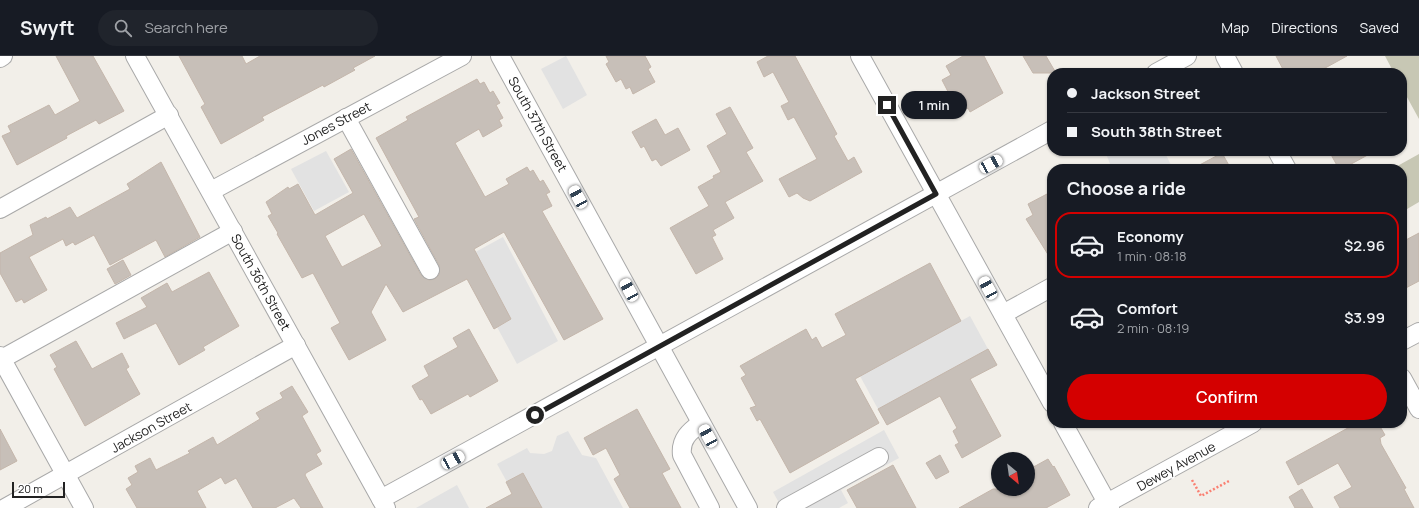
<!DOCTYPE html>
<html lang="en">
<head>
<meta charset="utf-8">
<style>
	body { margin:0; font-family:Manrope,sans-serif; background:#20242c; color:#f1f3f6; height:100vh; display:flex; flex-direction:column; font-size:15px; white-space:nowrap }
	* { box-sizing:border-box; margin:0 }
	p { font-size:13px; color:#9ea1a6 }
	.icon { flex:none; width:22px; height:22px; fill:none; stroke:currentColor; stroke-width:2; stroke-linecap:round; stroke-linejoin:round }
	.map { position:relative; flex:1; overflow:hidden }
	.panel { position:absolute; left:1047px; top:108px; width:360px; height:264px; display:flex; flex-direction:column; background:#171b24; border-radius:16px; box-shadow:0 1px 3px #0004 }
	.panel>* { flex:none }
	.hud { position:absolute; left:1047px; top:12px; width:360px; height:88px; border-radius:16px; box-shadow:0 1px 3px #0004; display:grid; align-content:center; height:88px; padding:0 20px; background:#171b24 }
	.needle { width:26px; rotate:151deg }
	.fabs { position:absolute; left:991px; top:396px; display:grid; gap:8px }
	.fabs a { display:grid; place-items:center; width:44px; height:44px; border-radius:50%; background:#171b24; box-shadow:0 1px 3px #0004; font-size:20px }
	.scale { position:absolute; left:12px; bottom:10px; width:53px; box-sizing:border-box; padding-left:4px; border:2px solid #222; border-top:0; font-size:11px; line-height:14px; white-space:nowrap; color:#222; -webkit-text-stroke:3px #fff; paint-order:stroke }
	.end { position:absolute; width:18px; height:18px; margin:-9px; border:5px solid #222; background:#fff; box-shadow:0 0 0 2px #fff }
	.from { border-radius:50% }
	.bubble { position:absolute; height:28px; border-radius:14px; background:#171b24; box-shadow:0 1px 3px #0004; font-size:13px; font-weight:600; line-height:28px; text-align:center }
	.car { position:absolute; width:12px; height:24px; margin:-12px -6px; border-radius:5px; box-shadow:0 0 3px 1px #0007; background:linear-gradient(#fff 24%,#345 0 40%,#fff 0 76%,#345 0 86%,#fff 0) }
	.hud b { display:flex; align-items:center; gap:14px; height:38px; font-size:15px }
	.hud b+b { border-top:1px solid #363941 }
	.hud i { width:10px; height:10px; background:#f1f3f6 }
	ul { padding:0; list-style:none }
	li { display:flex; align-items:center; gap:12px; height:66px; margin:0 8px 6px; padding:0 12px; border:2px solid transparent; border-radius:16px }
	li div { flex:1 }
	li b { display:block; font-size:15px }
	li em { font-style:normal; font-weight:600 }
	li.current { border-color:#d40000 }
	li>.icon { width:36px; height:36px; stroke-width:1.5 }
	h2 { padding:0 20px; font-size:18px; line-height:48px }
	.action { display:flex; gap:8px; margin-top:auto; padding:8px 20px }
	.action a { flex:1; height:46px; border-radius:24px; background:#d40000; color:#fff; font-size:16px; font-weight:600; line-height:46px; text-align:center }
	header { display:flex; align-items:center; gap:24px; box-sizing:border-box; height:56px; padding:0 20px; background:#171b24; border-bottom:1px solid #363941 }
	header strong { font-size:19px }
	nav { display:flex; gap:22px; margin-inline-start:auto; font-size:14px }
	.search { width:280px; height:36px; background:#20242c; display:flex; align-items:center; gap:10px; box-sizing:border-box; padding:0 14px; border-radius:22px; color:#9ea1a6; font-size:15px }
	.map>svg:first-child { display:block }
	.construction { fill:#c7c7b4 }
	.parking { fill:#e2e2e2 }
	.building { fill:#c7bfb8; stroke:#c4b6ab; fill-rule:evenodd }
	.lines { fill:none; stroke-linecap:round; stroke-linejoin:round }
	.minor-casing { stroke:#a9a9a9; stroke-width:20 }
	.path { stroke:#fa8072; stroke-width:2.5; stroke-dasharray:2 2; stroke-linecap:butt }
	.minor { stroke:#fff; stroke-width:18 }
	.route { stroke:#222; stroke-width:5 }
	.labels { text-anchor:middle; stroke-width:3; stroke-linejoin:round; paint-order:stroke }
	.street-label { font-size:13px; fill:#222; stroke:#fff }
</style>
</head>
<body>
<header>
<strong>Swyft</strong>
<div class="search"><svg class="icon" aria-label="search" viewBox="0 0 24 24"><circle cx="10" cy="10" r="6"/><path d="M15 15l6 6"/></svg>Search here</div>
<nav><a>Map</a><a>Directions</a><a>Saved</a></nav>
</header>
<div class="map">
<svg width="1419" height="452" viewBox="0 0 1419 452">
	<rect width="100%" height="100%" fill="#f2efe9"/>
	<g class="construction">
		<polygon points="1385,0 1419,0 1419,63 1402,32 1402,17 1394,17"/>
		<polygon points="1419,98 1419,146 1402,156 1402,113 1392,113"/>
	</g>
	<g class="parking">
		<polygon points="566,0 587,39 563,53 541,13"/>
		<polygon points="326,95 349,136 314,155 291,113"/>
		<polygon points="1105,95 1164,95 1173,113 1112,113"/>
		<polygon points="503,181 558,285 517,308 497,271 511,263 483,211 459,205"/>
		<polygon points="970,260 988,293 878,353 860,320"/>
		<polygon points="884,374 899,402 841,434 848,447 839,452 782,452 773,436"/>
		<polygon points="568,375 582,399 596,402 623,452 542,452 523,417 507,426 497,408 527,392 530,397 544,398 552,395 557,380"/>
		<polygon points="457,429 469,452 416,452"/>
	</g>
	<g class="building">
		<polygon points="56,0 93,0 124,55 99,68 96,64 66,80 67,82 17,109 2,80 11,76 8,70 49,49 55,59 80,45"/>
		<polygon points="179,0 242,0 246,8 260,0 375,0 353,12 355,14 324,31 323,29 262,61 264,64 221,88 201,51 205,48"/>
		<polygon points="606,0 645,0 651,11 648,13 655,26 633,38 630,31 626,33 621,23 616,26 606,8 609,6"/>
		<polygon points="768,0 795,0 837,78 834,80 848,105 854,101 862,116 810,145 803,142 797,137 789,141 779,123 817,103 794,61 788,64 781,50 789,46 773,16 764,21 757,6"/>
		<polygon points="963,0 984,0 1003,37 970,56 968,52 959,57 942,24 951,19 946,10"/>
		<polygon points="1023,0 1046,0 1056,17 1033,17"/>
		<polygon points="1276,0 1347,0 1316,17 1285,17"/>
		<path d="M477 23 480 28 484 26 490 37 493 35 500 47 496 49 503 62 499 64 502 70 483 81 479 73 455 87 485 141 509 128 506 123 527 111 530 116 533 114 540 126 543 124 550 136 546 138 552 150 542 155 603 263 564 284 504 176 474 193 511 263 494 273 467 223 403 256 386 228 371 256 386 284 349 304 331 272 340 267 313 217 302 222 277 178 278 177 268 160 272 158 266 146 288 131 289 133 298 128 315 159 353 137 334 103 351 93 421 219 429 224 435 223 439 219V209L414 163 419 161 376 82 408 64 406 61ZM364 158 382 190 342 211 325 180Z"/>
		<polygon points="730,51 753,92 746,96 763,125 725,146 734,162 713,174 716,179 712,181 723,203 696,218 670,172 709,150 698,131 714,122 713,120 721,116 707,90 727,78 716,58"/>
		<polygon points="656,63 665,79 678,72 690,94 661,110 656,103 652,105 644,90 641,92 632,76"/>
		<polygon points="1329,95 1375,95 1342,113 1339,113"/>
		<polygon points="1222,97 1231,113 1192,113"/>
		<polygon points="161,106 200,181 165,201 156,184 110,209 94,179 75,189 73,186 66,190 63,183 29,201 47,234 24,247 22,243 16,246 0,217 0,197 33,179 30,169 46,161 47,163 70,151 77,162 130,133 127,128"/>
		<polygon points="1047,138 1052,147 1052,205 1026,163 1033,159 1028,148"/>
		<polygon points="1419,177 1419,225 1402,234 1402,186"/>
		<polygon points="123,204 131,219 115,228 107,213"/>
		<polygon points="930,207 961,265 855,323 879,367 790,417 760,363 757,365 750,352 756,350 741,322 746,319 740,310 806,273 812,284 816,281 822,292 846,279 835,258"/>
		<polygon points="209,216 239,270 203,291 205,294 179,309 156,267 124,283 116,267 147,251 141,242 167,227 172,236"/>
		<polygon points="469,273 498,325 470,341 468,338 431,358 422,343 420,344 412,330 429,320 424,310 458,291 453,282"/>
		<polygon points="76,285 92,313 122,297 129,311 126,313 140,338 85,370 54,313 57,311 50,299"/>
		<polygon points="988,293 997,309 970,323 1001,380 962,402 955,389 959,387 953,375 957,372 940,340 887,369 878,353"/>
		<polygon points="292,330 308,356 302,360 321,395 316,398 322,408 306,417 305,419 323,452 301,452 294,442 275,452 253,452 236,422 225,428 221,421 197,435 206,452 137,452 126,433 132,429 128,422 138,416 135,410 150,402 156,414 190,397 188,395 213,381 217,389 260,363 256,357 283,342 280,337"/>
		<polygon points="637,353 670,413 662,417 681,452 630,452 614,423 620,419 606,392 593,399 584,382"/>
		<polygon points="1357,367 1378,367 1385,379 1380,382 1381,388 1406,432 1404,433 1414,452 1340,452 1334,441 1352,431 1338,407 1298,429 1286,406"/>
		<polygon points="0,373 17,405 0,414"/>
		<polygon points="940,399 949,416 936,423 926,407"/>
		<polygon points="1048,403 1053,411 1054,410 1070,439 1046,452 959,452 993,433 1028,433 1028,414"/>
		<polygon points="893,409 916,452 857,452 847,434"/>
		<polygon points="523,417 542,452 486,452 512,438 506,426"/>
		<polygon points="1302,433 1313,452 1295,452 1289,441"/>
	</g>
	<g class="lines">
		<defs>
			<g id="minor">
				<polyline points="135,0 386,452"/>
				<polyline points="500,0 748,452"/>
				<polyline points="860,0 1052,347"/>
				<polyline points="1225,0 1234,17"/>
				<polyline points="0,2 3,0"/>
				<polyline points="1156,17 1187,0"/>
				<polyline points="346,62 430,214"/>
				<polyline points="1277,95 1287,113"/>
				<polyline points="211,135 462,0"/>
				<polyline points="0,153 169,59"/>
				<polyline points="1003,258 1052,231"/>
				<polyline points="1402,285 1419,276"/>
				<polyline points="0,300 84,452"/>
				<polyline points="0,304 233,175"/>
				<polyline points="1402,322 1419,353"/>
				<path d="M701 367C690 375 680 383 682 399L710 452"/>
				<polyline points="1063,367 1110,452"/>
				<polyline points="381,443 1052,74"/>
				<polyline points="5,452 296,289"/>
				<polyline points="786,452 879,401"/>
				<polyline points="1098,452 1253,367"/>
			</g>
		</defs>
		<use href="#minor" class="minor-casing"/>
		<polyline class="path" points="1192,424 1201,440 1229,425"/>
		<use href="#minor" class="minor"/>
	</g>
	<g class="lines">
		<polyline class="route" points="535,359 936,138 887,49"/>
	</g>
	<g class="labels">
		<g class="street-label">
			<text transform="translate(336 67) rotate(-28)" y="5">Jones Street</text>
			<text transform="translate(538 68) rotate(61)" y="5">South 37th Street</text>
			<text transform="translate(261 226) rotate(61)" y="5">South 36th Street</text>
			<text transform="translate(151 371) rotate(-29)" y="5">Jackson Street</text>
			<text transform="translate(1176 410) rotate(-29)" y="5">Dewey Avenue</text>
		</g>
	</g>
</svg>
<div class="fabs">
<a><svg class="needle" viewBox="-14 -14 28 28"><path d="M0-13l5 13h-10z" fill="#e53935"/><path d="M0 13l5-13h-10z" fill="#9ea1a6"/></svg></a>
</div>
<div class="scale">20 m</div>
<i class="end from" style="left:535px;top:359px"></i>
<i class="end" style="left:887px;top:49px"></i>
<div class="bubble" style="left:901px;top:35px;width:66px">1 min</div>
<i class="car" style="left:991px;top:108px;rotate:61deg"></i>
<i class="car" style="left:578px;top:141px;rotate:331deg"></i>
<i class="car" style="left:988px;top:232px;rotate:331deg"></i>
<i class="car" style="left:629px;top:234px;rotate:331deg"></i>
<i class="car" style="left:708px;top:380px;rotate:331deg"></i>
<i class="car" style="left:453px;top:404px;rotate:62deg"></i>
<div class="hud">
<b><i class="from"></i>Jackson Street</b>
<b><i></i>South 38th Street</b>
</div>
<section class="panel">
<h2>Choose a ride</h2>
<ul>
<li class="current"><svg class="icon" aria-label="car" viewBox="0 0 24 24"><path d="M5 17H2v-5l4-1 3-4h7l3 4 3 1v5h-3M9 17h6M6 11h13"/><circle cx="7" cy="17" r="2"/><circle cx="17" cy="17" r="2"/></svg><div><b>Economy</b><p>1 min · 08:18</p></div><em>$2.96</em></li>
<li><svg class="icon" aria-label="car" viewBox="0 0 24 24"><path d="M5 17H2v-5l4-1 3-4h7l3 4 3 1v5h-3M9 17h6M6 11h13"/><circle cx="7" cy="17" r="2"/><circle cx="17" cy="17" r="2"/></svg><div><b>Comfort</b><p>2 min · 08:19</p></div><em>$3.99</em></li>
</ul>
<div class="action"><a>Confirm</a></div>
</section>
</div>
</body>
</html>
